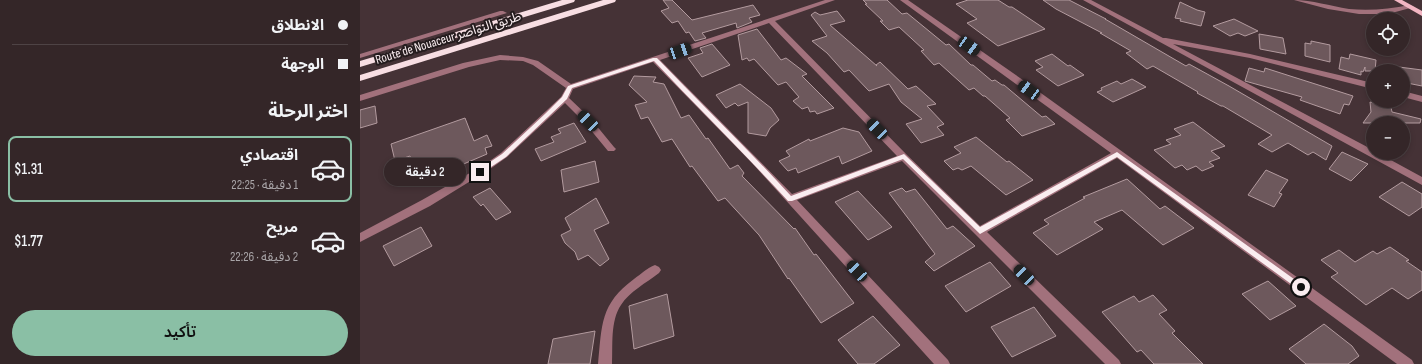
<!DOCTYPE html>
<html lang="ar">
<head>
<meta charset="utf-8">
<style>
	body { margin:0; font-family:"Sofia Sans Condensed","Noto Sans Arabic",sans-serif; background:#3f3234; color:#f1f3f6; direction:rtl; height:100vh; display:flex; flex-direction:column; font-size:15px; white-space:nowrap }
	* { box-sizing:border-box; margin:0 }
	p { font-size:13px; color:#a9a5a8 }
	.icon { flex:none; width:22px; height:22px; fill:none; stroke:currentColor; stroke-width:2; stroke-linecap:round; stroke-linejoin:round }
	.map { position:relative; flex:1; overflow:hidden; direction:ltr }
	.sheet { display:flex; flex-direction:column; background:#342628; width:360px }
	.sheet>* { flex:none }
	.guide { display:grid; align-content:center; height:88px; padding:0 12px; background:#342628 }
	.controls { position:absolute; left:1006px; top:12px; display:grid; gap:8px }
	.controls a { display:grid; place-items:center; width:44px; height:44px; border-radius:50%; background:#342628; box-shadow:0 2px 6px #0003,0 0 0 1px #4e4345; font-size:20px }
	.end { position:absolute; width:18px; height:18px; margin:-9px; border:5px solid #faedf0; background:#111; box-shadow:0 0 0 2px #111 }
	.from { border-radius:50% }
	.bubble { position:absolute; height:28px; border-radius:14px; background:#342628; box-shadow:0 2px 6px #0003,0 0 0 1px #4e4345; font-size:13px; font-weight:600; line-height:28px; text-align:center; direction:rtl }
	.car { position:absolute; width:12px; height:24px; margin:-12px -6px; border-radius:5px; box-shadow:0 0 3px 1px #0007; background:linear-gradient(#222 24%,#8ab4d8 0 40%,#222 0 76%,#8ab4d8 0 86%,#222 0) }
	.guide b { display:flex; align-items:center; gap:14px; height:38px; font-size:15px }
	.guide b+b { border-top:1px solid #4e4345 }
	.guide i { width:10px; height:10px; background:#f1f3f6 }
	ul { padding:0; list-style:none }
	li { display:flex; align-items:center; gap:12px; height:66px; margin:0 8px 6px; padding:0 4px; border:2px solid transparent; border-radius:8px }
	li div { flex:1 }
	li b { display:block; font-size:15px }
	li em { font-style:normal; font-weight:600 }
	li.active { border-color:#8abfa5 }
	li>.icon { width:36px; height:36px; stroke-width:1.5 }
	h2 { padding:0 12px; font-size:18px; line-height:48px }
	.primary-button { display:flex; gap:8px; margin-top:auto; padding:8px 12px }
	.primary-button a { flex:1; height:46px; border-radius:24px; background:#8abfa5; color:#111; font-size:16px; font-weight:600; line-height:46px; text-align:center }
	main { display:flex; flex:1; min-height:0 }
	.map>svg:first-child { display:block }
	.building { fill:#6d585c; stroke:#b39b9f }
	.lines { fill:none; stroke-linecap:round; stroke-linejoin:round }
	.minor { fill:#a2717c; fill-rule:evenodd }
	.major { fill:#f3b6c3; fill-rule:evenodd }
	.highway { fill:#f8dee3; fill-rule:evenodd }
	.route { fill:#faedf0 }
	.labels { text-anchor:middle; stroke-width:4; stroke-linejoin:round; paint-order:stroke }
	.far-street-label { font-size:13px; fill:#faedf0; stroke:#251c1e }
</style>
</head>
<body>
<main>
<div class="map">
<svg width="1062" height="364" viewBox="0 0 1062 364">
	<rect width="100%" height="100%" fill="#453236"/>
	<g class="building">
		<polygon points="303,0 312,0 332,20 393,5 400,15 389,18 392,22 377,28 376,23 342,33 346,38 335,41 329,32 326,33 318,21 312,23 301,11 309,8"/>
		<polygon points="503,0 527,0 542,14 547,13 586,45 589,44 611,65 613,65 632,81 635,80 642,85 644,85 682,117 686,116 695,124 662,136 646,120 650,118 625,96 623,96 614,88 609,90 579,63 574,65 561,51 564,50 539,27 529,30 520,21 523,21 505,4 507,4"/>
		<polygon points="608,0 638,0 649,7 652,7 685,29 638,46 607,23 617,19 596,4"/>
		<polygon points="683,0 709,0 746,19 745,19 826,66 829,64 869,86 972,146 966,160 953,152 948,155 928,143 912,152 898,144 912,135 863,106 861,106 837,93 838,92 793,66 787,69 766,53 771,51 740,33 742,33 696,9"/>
		<polygon points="820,2 837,10 845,12 841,26 820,21 821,19 815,18"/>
		<polygon points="477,11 485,21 470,25 517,66 516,65 520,62 548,89 556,86 576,104 567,106 584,124 577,127 584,135 561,143 546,124 562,119 541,102 529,84 509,91 489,70 484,72 467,53 452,41 467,36 451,15 455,12 460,15"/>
		<polygon points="874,19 898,31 885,36 878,33 870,36 853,26"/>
		<polygon points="397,29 421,60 426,58 447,74 442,76 474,108 457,114 455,111 450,112 448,107 442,109 433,101 439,97 426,82 418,85 394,59 389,61 387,58 382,60 378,35"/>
		<polygon points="899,34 923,38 926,54 900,49"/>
		<polygon points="951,41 970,45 970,62 945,56 945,43 951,44"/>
		<polygon points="352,44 370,65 342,77 328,58 343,53 340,48"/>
		<polygon points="692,54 708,66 710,65 724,75 698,86 676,70 683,67 675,61"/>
		<polygon points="990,54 1016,60 1015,71 1005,71 1005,67 1003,72 1001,71 1001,75 979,69 981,57 989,59"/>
		<polygon points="1039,67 1062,70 1062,86 1047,83 1043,75 1043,71 1041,71"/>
		<polygon points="889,68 904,72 905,68 993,96 989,105 984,104 980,114 940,100 942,97 885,81"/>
		<polygon points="274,76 296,77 293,82 304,84 321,118 329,115 346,139 348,138 370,169 378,165 384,173 382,176 434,229 435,228 454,255 456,254 494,303 461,323 429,278 428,279 399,235 365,198 358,201 332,166 330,167 312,139 302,142 288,117 281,119 275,105 287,102 269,85"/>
		<polygon points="772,79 786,87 753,102 737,92 742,90 741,88 757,81 761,84"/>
		<polygon points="380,84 411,108 419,120 410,128 406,136 388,133 388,102 378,106 375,103 366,108 356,95"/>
		<polygon points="1010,102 1031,107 1032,112 1061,119 1060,123 1003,123 1011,112"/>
		<polygon points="15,106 17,123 0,128 0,110"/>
		<polygon points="105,118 114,141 127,135 132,146 125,148 127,154 59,183 50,156 35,161 31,144"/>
		<polygon points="833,122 865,146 851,151 860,158 849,162 854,166 842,171 836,166 827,170 822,165 815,168 794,150 811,144 806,140 821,135 814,129"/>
		<polygon points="214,123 226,142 181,161 175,149 194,142 191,137 201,133 198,129"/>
		<polygon points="483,128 499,132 512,151 482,164 479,156 438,173 436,168 428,171 419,161 430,156 426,151 449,139 450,141"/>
		<polygon points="616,137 647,162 649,161 673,180 646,195 611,166 602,170 598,168 593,170 584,161 601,153 594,147"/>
		<polygon points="982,152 1008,164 991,181 969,169"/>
		<polygon points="235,161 239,182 204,192 201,170"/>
		<polygon points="906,170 928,180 919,193 922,194 914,207 888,195"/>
		<polygon points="767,179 800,209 805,206 834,228 803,245 762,210 734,222 743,229 697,255 673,233 689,224 684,220 725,198 723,197"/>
		<polygon points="1042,182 1062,194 1062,207 1049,216 1019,197"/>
		<polygon points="130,188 151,212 136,220 123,204 121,206 113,197"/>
		<polygon points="542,188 546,192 555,189 587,229 593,226 615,246 574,271 565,262 575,254 529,193"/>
		<polygon points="498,191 532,227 508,240 475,202"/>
		<polygon points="236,198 249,223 234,230 249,259 240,266 228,255 218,260 215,252 205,243 201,235 211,230 205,218"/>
		<polygon points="61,227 72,246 34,266 23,246"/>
		<polygon points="1030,247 1049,260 1046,261 1062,272 1062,290 1048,299 1032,288 1006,305 971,277 978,273 961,260 979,250 995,262 1013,251 1017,254"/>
		<polygon points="630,262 651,286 606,312 585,286"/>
		<polygon points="908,281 936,306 910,320 882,294"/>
		<polygon points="307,294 314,336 274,349 269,306"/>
		<polygon points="793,295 807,310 799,314 815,331 812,333 843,364 794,364 781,350 777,352 742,312 774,296 779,302"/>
		<polygon points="674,307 696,336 652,357 631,327"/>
		<polygon points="513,316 540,345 514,364 498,364 478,340"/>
		<polygon points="964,324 992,346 999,356 988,364 946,364 929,349"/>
		<polygon points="235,331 230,364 188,364 193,339"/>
	</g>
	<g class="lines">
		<g class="minor">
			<path d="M465 0H475L415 21 547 155 620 226 751 153 540 0H548L660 78 1052 360 1054 364H1037L757 158 627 232 759 360 761 364H745L542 161 437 200 588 360 590 364H574L392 163 293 62 213 89 209 98 231 119 254 147 256 149 254 151H248L225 123 205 103 147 157 130 169 70 206 0 242V233L62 200 124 165 141 153 201 97 206 88 173 65 163 61 140 60 109 67 0 101V95L103 63 140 55 163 57 178 61 211 84ZM409 23 537 156 432 194 300 60Z"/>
			<polygon points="723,0 731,0 803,38 806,38 890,54 1013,83 1013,89 890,58 813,44 1013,150 1013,153 1018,153 1062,177 1062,185"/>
			<path d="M934 0C952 0 970 6 989 9 1010 11 1029 9 1050 5L1054 7 1028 14H999L968 9Z"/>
			<polygon points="140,11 143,11 147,13 0,58 0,54"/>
			<polygon points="1043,91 1062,96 1062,102 1043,97"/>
			<path d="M295 265 299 267 301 270 299 273C286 283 269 292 261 305 250 321 253 346 252 364H238C242 325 240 304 274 279 281 274 287 268 295 265Z"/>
		</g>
		<polygon class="major" points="1034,0 1042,0 1062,11 1062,16"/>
		<g class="highway">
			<polygon points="202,0 215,0 214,2 0,67 0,61"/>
			<polygon points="243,0 256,0 255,2 0,81 0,75"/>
		</g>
	</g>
	<path class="route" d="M293 58H297C341 104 388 149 431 196L544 154 620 227 757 152 945 287 943 289H938L757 157 620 234 543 159 432 201H428C384 153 338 108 294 61L212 88 207 99 146 157 122 173H118V170L142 154 186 113 202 97 208 86Z"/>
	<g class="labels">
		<g class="far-street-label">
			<text transform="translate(88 37) rotate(-17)" y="5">Route de Nouaceur طريق النواصر</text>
		</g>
	</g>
</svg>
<div class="controls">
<a><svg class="icon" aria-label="locate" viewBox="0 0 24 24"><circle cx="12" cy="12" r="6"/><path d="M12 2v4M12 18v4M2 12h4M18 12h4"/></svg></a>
<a>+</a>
<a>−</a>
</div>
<i class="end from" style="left:941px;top:287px"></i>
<i class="end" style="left:120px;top:172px"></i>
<div class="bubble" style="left:24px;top:158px;width:82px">2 دقيقة</div>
<i class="car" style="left:609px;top:46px;rotate:125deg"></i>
<i class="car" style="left:320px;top:51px;rotate:71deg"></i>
<i class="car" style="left:669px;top:90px;rotate:306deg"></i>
<i class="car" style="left:228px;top:121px;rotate:315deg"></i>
<i class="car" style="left:517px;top:129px;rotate:316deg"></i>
<i class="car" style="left:497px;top:271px;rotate:317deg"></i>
<i class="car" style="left:664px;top:275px;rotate:315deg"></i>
</div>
<section class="sheet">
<div class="guide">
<b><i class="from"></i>الانطلاق</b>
<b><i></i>الوجهة</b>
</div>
<h2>اختر الرحلة</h2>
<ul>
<li class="active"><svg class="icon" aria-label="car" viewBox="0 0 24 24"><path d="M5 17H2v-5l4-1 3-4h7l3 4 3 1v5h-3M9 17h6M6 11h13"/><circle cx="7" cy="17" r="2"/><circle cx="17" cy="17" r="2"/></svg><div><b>اقتصادي</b><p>1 دقيقة · 22:25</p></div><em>$1.31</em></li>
<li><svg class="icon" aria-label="car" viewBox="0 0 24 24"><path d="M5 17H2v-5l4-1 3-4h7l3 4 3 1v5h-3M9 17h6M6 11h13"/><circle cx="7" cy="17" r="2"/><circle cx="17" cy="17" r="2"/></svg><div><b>مريح</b><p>2 دقيقة · 22:26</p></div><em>$1.77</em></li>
</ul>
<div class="primary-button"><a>تأكيد</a></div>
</section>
</main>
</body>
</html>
